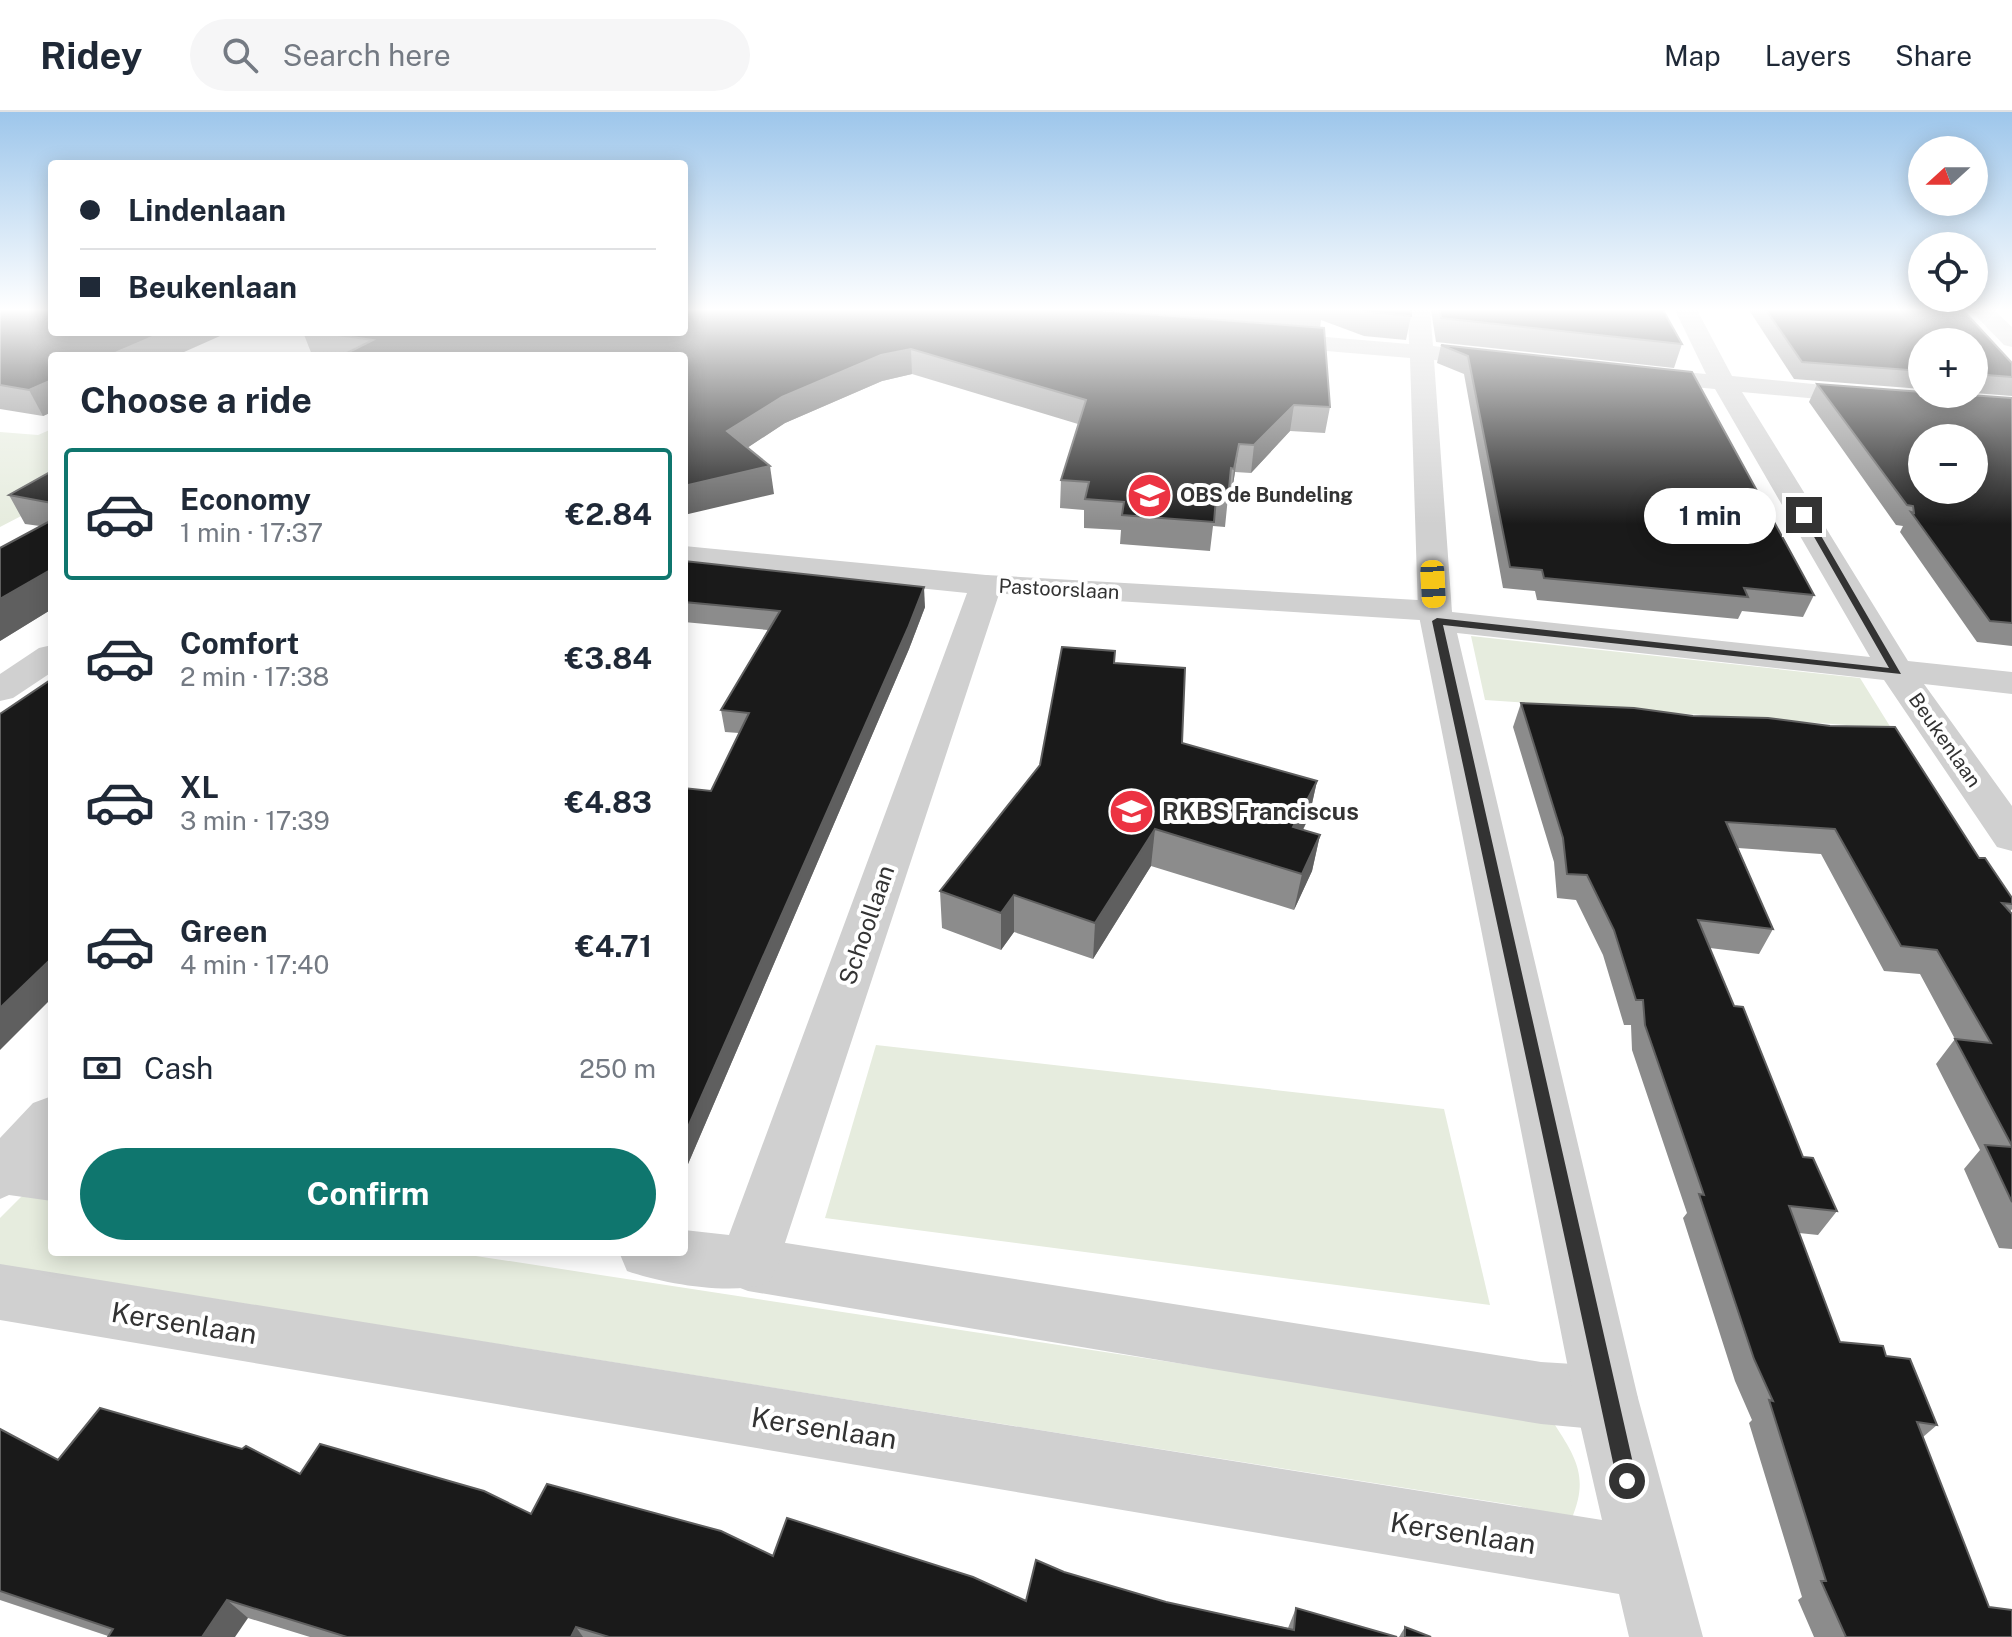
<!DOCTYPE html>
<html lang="en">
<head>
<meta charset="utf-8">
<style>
	body { margin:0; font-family:"Public Sans",sans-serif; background:#f6f6f7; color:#1f2937; height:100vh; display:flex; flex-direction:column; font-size:30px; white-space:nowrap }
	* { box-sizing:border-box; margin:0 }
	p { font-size:26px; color:#747a83 }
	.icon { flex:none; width:44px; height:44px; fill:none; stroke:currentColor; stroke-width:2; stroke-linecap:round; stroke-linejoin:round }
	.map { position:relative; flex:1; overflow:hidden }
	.drawer { position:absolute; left:48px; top:240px; width:640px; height:904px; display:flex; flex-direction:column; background:#fff; border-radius:8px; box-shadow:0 4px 20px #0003 }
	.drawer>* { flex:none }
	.banner { position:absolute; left:48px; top:48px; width:640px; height:176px; border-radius:8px; box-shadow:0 4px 20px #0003; display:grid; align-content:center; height:176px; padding:0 32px; background:#fff }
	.needle { width:52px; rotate:249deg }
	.buttons { position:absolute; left:1908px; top:24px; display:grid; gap:16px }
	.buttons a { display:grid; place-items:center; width:80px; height:80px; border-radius:50%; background:#fff; box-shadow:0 4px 20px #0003; font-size:40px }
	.end { position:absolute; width:36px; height:36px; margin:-18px; border:10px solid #333; background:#fff; box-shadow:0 0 0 4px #fff }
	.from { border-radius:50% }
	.bubble { position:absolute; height:56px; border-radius:28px; background:#fff; box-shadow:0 4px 20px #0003; font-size:26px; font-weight:700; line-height:56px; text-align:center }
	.car { position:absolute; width:24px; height:48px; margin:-24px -12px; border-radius:10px; box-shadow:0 0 6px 2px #0007; background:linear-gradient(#f5c518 24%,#345 0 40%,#f5c518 0 76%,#345 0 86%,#f5c518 0) }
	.banner b { display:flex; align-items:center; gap:28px; height:76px; font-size:30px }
	.banner b+b { border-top:2px solid #e0e1e3 }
	.banner i { width:20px; height:20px; background:#1f2937 }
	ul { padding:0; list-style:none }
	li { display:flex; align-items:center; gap:24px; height:132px; margin:0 16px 12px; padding:0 16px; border:4px solid transparent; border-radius:8px }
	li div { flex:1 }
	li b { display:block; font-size:30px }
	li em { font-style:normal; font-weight:700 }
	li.selected { border-color:#0f766e }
	li>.icon { width:72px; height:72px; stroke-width:1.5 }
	h2 { padding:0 32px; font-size:36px; line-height:96px }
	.pay { display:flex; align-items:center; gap:20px; height:88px; padding:0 32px; font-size:30px }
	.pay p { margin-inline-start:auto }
	.action { display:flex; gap:16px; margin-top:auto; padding:16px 32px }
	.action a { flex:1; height:92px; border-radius:48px; background:#0f766e; color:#fff; font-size:32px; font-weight:700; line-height:92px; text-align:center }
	header { display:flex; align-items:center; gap:48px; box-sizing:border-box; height:112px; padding:0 40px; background:#fff; border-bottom:2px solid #e0e1e3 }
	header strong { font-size:38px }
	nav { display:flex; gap:44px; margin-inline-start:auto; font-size:28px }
	.search { width:560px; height:72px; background:#f6f6f7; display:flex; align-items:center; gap:20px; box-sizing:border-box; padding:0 28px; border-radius:44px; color:#747a83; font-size:30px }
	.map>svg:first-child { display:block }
	.green { fill:#e6ecde }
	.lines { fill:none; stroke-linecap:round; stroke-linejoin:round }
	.pedestrian { fill:#d0d0d0; fill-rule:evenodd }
	.minor { fill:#d0d0d0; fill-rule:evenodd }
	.wall { fill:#8c8c8c }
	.shaded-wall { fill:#5f5f5f }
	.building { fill:#1a1a1a; stroke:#5f5f5f; stroke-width:2; fill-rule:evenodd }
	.route { fill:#333 }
	.labels { text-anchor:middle; stroke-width:8; stroke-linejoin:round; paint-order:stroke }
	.far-poi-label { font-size:20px; font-weight:bold; fill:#333; stroke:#fff; text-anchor:start }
	.far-street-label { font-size:20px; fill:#333; stroke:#fff }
	.poi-label { font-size:24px; font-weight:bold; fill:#333; stroke:#fff; text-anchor:start }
	.street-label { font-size:24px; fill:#333; stroke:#fff }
	.near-street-label { font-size:28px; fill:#333; stroke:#fff }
</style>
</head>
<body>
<header>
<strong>Ridey</strong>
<div class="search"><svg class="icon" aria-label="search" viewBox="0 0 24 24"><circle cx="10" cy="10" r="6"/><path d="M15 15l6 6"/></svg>Search here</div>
<nav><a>Map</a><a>Layers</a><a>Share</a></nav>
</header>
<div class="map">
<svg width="2012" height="1525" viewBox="0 0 2012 1525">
	<rect width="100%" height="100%" fill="#fff"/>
	<g class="green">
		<polygon points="52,317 52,388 0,415 0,320 38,323"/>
		<polygon points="1471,524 1860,566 1891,616 1485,588"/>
		<polygon points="876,933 1444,997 1490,1193 825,1106"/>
		<path d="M25 1081 52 1084V1140H450L1517 1303 1555 1313C1577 1347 1589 1367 1571 1408L1519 1394 0 1153V1106Z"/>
	</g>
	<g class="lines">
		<g class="pedestrian">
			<polygon points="986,463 1435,489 1447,492 1452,499 1447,506 1435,509 974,480 970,473 974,466"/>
			<polygon points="748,1125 1541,1250 1606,1254 1629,1264 1638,1286 1629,1308 1606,1318 1541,1312 748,1179 727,1171 718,1152 727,1133"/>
		</g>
		<g class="minor">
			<polygon points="1408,198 1430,198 1433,234 1456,237 1460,242 1448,249 1434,248 1452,500 1870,545 1715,277 1640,270 1628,263 1640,256 1706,262 1675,198 1697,198 1732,264 1883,279 1887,284 1874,292 1742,280 1908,549 2012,560 2012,582 1924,572 2012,694 2012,739 1997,735 1884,568 1457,521 1638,1286 1703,1525 1629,1525 1619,1482 0,1208 0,1152 1602,1408 1574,1286 1418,499 1410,246 1266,234 1254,227 1266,220 1409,232"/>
			<polygon points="1970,198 1994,198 2012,215 2012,235 2004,233"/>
			<path d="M684 434 986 463 998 466 1002 473 778 1152 769 1171C733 1184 664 1172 627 1159L619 1140H684V1118L729 1123 967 481 684 452Z"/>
			<polygon points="52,533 52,560 13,586 0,589 0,562 39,536"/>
			<polygon points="52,984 52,1089 9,1083 0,1087 0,1026 33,991"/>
		</g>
	</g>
	<g class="wall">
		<polygon points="0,198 52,244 52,300 43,304 0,297"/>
		<polygon points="684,198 1411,198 1411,204 1406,228 1364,224 1321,208 1320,216 1330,295 1325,321 1290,319 1251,361 1235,360 1231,385 1228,385 1225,415 1213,414 1210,439 1120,432 1121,418 1084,416 1084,398 1060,396 1061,368 1078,312 912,262 882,269 785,311 748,335 774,382 684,244 321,244 312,243 303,220 684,220"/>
		<polygon points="1431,198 1663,198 1682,232 1674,256 1436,230"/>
		<polygon points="1749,198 1963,198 2012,251 2012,284 1974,281 1974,230 1922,230 1922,277 1794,267"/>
		<polygon points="1441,233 1692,260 1814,483 1803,505 1742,499 1738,507 1537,488 1535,479 1503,476 1464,262 1437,251"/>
		<polygon points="1817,272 2012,286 2012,534 1977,530 1900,420 1903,414 1896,413 1809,290"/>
		<polygon points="52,359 52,497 0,529 40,414 25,412 9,383"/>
		<polygon points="684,449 925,495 909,537 685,1059 684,676 711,679 739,621 725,620 721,598 768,518 684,510"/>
		<polygon points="1115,551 1182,631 1317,669 1309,705 1303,718 1320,723 1312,759 1294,798 1151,754 1093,847 1014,820 1001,838 942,816 940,779 1040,653"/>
		<polygon points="1521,591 1979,746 2012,786 2012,797 2010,800 2012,802 2012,1137 1999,1136 1964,1057 1980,1038 1936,952 1955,927 1920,862 1884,859 1821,742 1738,736 1773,817 1759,842 1710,836 1734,894 1803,1045 1837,1099 1818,1123 1799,1121 1840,1230 1886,1244 1937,1313 1923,1325 1989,1495 2012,1525 1814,1525 1798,1488 1802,1485 1749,1311 1752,1308 1735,1269 1683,1106 1687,1101 1632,938 1631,913 1624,913 1603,843 1576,788 1557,786 1554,750 1513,615"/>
		<polygon points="0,1317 58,1348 300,1362 1026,1489 1064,1460 1166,1490 1288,1516 1296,1496 1397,1525 310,1525 248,1506 108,1524 0,1488"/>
		<polygon points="1405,1515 1431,1525 1399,1525"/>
	</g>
	<g class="shaded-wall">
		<polygon points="164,220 229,220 175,244 108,244"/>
		<polygon points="510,220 549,220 516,242"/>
		<polygon points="911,237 912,262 882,269 785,311 732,346 727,319 782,285 881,243"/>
		<polygon points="52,268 52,300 43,304 29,278"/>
		<polygon points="1294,293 1290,319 1251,361 1254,333"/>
		<polygon points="1239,332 1235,360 1231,385 1234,357"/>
		<polygon points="770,354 774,382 684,403 684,374"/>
		<polygon points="52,457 52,497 0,529 0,487"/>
		<polygon points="924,475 925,495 909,537 685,1059 684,1024"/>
		<polygon points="1317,669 1309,705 1286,751 1293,715"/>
		<polygon points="1155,717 1151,754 1093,847 1095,811"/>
		<polygon points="1320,723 1312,759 1294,798 1302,762"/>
		<polygon points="1014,783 1014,820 1001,838 1001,801"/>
		<polygon points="52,846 52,886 0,938 0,896"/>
		<polygon points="227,1488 248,1506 235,1525 202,1525"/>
		<polygon points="576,1515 583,1525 571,1525"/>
	</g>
	<g class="building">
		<polygon points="0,198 52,198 52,220 164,220 108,244 52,244 52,268 29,278 0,273"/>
		<polygon points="684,198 1095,198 1324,216 1330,295 1294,293 1254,333 1239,332 1234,357 1231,356 1228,386 1216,386 1214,410 1122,403 1124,390 1085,387 1089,370 1061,368 1086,288 911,237 881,243 782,285 727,319 770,354 684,374 684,244 341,244 373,228 316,220 510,220 509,221 543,222 546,220 684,220"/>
		<polygon points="1362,198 1411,198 1411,204 1368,200"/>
		<polygon points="1440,198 1663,198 1682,232 1441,206"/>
		<polygon points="1766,198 1963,198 2012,251 2012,265 1974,262 1974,230 1922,230 1922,259 1802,250"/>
		<polygon points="1441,233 1692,260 1814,483 1744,476 1748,485 1544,466 1542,458 1510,455 1468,244"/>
		<path d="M1817 272 1922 280V282H1955L2012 286V511L1990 509 1911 400 1914 401 1913 394 1907 393ZM1922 326H1974V378H1922Z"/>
		<polygon points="52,359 52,391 9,383"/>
		<polygon points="52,408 52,457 0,487 0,436"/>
		<polygon points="684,449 924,475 908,516 684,1024 684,676 711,679 749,601 721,598 780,499 684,490"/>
		<polygon points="1062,535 1115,539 1114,551 1185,556 1182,631 1317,669 1293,715 1320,723 1302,762 1155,717 1095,811 1014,783 1001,801 940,779 1040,653"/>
		<polygon points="52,567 52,846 0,896 0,602"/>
		<polygon points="1521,591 1634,596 1693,604 1768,606 1830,614 1895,615 1979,746 1985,746 2012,786 2012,792 2002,791 2012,802 2012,1034 1955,927 1991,931 1937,838 1901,834 1835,717 1726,710 1773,817 1698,808 1734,894 1743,895 1803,1045 1813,1046 1837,1099 1789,1094 1840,1230 1883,1234 1886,1244 1910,1247 1937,1313 1917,1310 1989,1495 2012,1498 2012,1525 1846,1525 1821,1469 1826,1469 1769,1288 1773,1289 1754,1247 1699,1082 1704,1083 1645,913 1643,888 1636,888 1614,818 1587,763 1567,762 1563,726"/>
		<polygon points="1985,1033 2012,1035 2012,1090"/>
		<polygon points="100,1296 242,1337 246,1334 300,1362 320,1332 484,1379 531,1402 547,1372 721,1419 773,1444 787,1406 973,1465 1026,1489 1036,1448 1064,1460 1166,1490 1294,1518 1296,1496 1397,1525 609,1525 576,1515 571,1525 347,1525 227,1488 202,1525 108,1525 113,1517 0,1479 0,1317 58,1348"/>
		<polygon points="1405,1515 1431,1525 1405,1525"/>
	</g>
	<linearGradient id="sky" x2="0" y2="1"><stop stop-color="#9dc6eb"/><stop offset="0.48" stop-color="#fff"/><stop offset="1" stop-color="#fff" stop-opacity="0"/></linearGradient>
	<rect width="2012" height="412" fill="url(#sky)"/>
	<polygon class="route" points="1801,402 1809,403 1901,562 1443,513 1637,1369 1634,1376 1627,1379 1620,1376 1617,1369 1432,509 1437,506 1889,556"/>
	<defs>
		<symbol id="school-disc" viewBox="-11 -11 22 22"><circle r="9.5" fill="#ec3342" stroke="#fff"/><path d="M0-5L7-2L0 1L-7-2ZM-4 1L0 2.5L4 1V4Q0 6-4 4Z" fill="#fff"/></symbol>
	</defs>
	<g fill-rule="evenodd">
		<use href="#school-disc" x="1124" y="358" width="51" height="51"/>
		<use href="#school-disc" x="1106" y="674" width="51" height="51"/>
	</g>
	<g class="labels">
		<g class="far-poi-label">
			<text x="1180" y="390">OBS de Bundeling</text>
		</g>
		<g class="far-street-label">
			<text transform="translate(1059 477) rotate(3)" y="7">Pastoorslaan</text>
			<text transform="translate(1945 628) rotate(55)" y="7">Beukenlaan</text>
		</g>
		<g class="poi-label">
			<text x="1162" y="708">RKBS Franciscus</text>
		</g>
		<g class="street-label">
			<text transform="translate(867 813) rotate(-71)" y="8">Schoollaan</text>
		</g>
		<g class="near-street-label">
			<text transform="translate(184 1211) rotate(9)" y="10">Kersenlaan</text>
			<text transform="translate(824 1316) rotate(9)" y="10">Kersenlaan</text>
			<text transform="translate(1463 1421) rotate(9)" y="10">Kersenlaan</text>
		</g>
	</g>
</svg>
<div class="buttons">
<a><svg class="needle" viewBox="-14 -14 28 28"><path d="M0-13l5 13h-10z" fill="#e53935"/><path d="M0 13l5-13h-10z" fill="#747a83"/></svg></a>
<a><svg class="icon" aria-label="locate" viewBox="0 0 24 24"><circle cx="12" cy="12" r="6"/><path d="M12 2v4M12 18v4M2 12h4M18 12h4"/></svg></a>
<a>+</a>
<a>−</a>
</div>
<i class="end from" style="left:1627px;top:1369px"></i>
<i class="end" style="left:1804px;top:403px"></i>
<div class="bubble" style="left:1644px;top:376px;width:132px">1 min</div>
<i class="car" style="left:1433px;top:472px;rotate:177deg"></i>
<div class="banner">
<b><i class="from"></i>Lindenlaan</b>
<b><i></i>Beukenlaan</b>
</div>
<section class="drawer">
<h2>Choose a ride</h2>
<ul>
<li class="selected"><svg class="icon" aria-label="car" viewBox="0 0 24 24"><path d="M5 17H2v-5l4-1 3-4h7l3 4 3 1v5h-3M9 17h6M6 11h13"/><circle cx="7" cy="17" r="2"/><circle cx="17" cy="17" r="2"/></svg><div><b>Economy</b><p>1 min · 17:37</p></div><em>€2.84</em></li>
<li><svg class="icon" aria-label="car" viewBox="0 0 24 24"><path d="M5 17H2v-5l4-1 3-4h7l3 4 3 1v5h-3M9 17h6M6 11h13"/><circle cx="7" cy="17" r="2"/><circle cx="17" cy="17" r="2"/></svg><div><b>Comfort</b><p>2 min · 17:38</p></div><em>€3.84</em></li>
<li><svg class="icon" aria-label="car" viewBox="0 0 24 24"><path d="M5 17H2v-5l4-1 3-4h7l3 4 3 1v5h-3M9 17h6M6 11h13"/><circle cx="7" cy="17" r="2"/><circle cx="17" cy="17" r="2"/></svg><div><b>XL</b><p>3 min · 17:39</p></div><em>€4.83</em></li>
<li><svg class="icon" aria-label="car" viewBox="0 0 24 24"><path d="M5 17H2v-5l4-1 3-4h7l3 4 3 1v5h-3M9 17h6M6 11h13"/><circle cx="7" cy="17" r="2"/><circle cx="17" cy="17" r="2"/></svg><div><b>Green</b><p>4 min · 17:40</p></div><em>€4.71</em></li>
</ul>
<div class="pay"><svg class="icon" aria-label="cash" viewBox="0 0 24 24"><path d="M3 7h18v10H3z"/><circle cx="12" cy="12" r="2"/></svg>Cash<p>250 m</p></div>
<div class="action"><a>Confirm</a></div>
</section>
</div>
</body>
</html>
